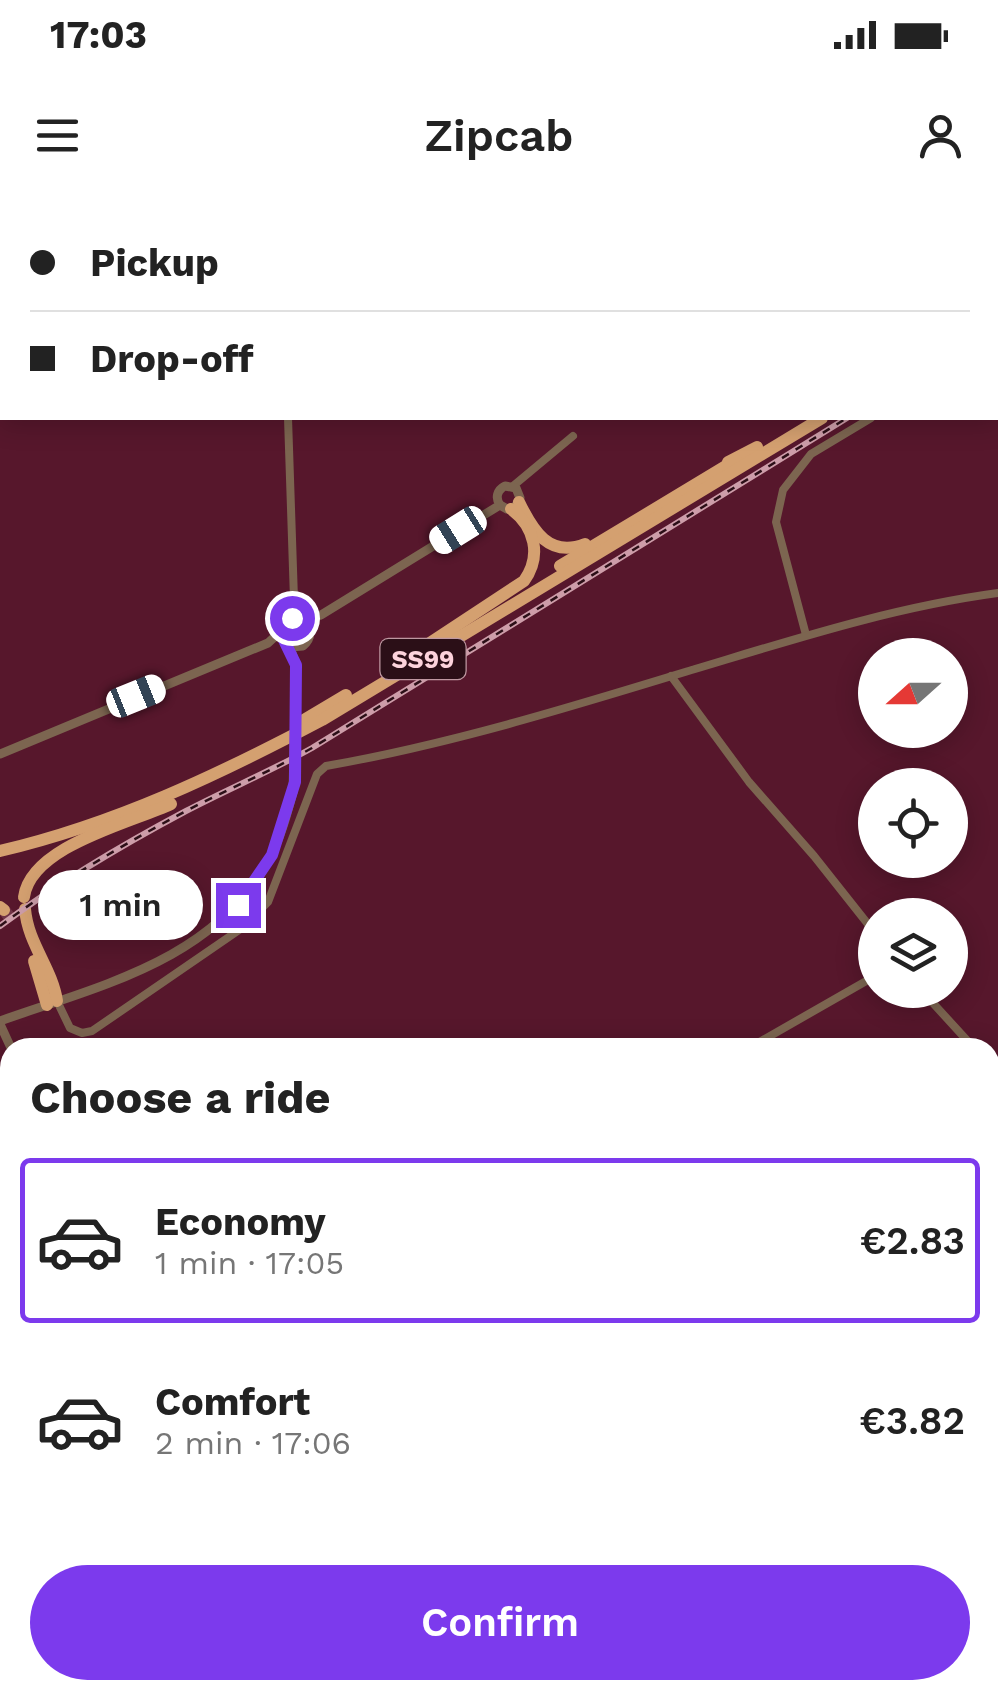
<!DOCTYPE html>
<html lang="en">
<head>
<meta charset="utf-8">
<style>
	body { margin:0; font-family:"Work Sans",sans-serif; background:#f6f6f6; color:#222; height:100vh; display:flex; flex-direction:column; font-size:38px; white-space:nowrap }
	* { box-sizing:border-box; margin:0 }
	p { font-size:32px; color:#767676 }
	.icon { flex:none; width:55px; height:55px; fill:none; stroke:currentColor; stroke-width:2; stroke-linecap:round; stroke-linejoin:round }
	.map { position:relative; flex:1; overflow:hidden }
	.panel { position:absolute; left:0px; top:838px; width:1000px; height:662px; display:flex; flex-direction:column; background:#fff; border-radius:30px 30px 0 0; box-shadow:0 5px 25px #0003 }
	.panel>* { flex:none }
	.guide { position:absolute; left:0px; top:0px; width:1000px; height:220px; box-shadow:0 5px 25px #0003; display:grid; align-content:center; height:220px; padding:0 30px; background:#fff }
	.needle { width:65px; rotate:249deg }
	.tools { position:absolute; left:858px; top:438px; display:grid; gap:20px }
	.tools a { display:grid; place-items:center; width:110px; height:110px; border-radius:50%; background:#fff; box-shadow:0 5px 25px #0003; font-size:50px }
	.end { position:absolute; width:45px; height:45px; margin:-22px; border:12px solid #7c3aed; background:#fff; box-shadow:0 0 0 5px #fff }
	.from { border-radius:50% }
	.bubble { position:absolute; height:70px; border-radius:35px; background:#fff; box-shadow:0 5px 25px #0003; font-size:32px; font-weight:600; line-height:70px; text-align:center }
	.car { position:absolute; width:30px; height:60px; margin:-30px -15px; border-radius:12px; box-shadow:0 0 8px 2px #0007; background:linear-gradient(#fff 24%,#345 0 40%,#fff 0 76%,#345 0 86%,#fff 0) }
	.guide b { display:flex; align-items:center; gap:35px; height:95px; font-size:38px }
	.guide b+b { border-top:2px solid #e0e0e0 }
	.guide i { width:25px; height:25px; background:#222 }
	ul { padding:0; list-style:none }
	li { display:flex; align-items:center; gap:30px; height:165px; margin:0 20px 15px; padding:0 10px; border:5px solid transparent; border-radius:10px }
	li div { flex:1 }
	li b { display:block; font-size:38px }
	li em { font-style:normal; font-weight:600 }
	li.on { border-color:#7c3aed }
	li>.icon { width:90px; height:90px; stroke-width:1.5 }
	h2 { padding:0 30px; font-size:45px; line-height:120px }
	.primary-button { display:flex; gap:20px; margin-top:auto; padding:20px 30px }
	.primary-button a { flex:1; height:115px; border-radius:60px; background:#7c3aed; color:#fff; font-size:40px; font-weight:600; line-height:115px; text-align:center }
	.status { display:flex; justify-content:space-between; align-items:center; height:70px; padding:0 50px; background:#fff; direction:ltr }
	.status svg { height:28px; fill:currentColor }
	header { display:flex; justify-content:space-between; align-items:center; height:130px; padding:0 30px; background:#fff; font-size:45px; font-weight:600 }
	.map>svg:first-child { display:block }
	.lines { fill:none; stroke-linecap:round; stroke-linejoin:round }
	.trunk-tunnel { stroke:#703346; stroke-width:12; stroke-dasharray:12 6; stroke-linecap:butt }
	.minor { stroke:#7c6550; stroke-width:8 }
	.tertiary { stroke:#7c6550; stroke-width:9 }
	.trunk { stroke:#d4a070; stroke-width:12 }
	.rail-casing { stroke:#cd9da9; stroke-width:6 }
	.rail { stroke:#2b0f17; stroke-width:2.5; stroke-dasharray:8; stroke-linecap:butt }
	.tertiary-bridge { stroke:#7c6550; stroke-width:9 }
	.route { stroke:#7c3aed; stroke-width:12 }
	.labels { text-anchor:middle; stroke-width:9; stroke-linejoin:round; paint-order:stroke }
	.shield { fill:#2b0f17; stroke:#be98a1; stroke-width:2.5 }
	.shield-label { font-size:25px; font-weight:bold; fill:#fdd3dc }
</style>
</head>
<body>
<div class="status"><b>17:03</b><svg viewBox="0 0 49 12"><path d="M0 12V9h3v3zM5 12V6h3v6zM10 12V3h3v9zM15 12V0h3v12zM26 1h20v11H26zM47 4h2v5h-2z"/></svg></div>
<header><svg class="icon" aria-label="menu" viewBox="0 0 24 24"><path d="M4 6h16M4 12h16M4 18h16"/></svg>Zipcab<svg class="icon" aria-label="person" viewBox="0 0 24 24"><circle cx="12" cy="8" r="4"/><path d="M4 21q1-7 8-7t8 7"/></svg></header>
<div class="map">
<svg width="998" height="1498" viewBox="0 0 998 1498">
	<rect width="100%" height="100%" fill="#57172c"/>
	<g class="lines">
		<polyline class="trunk-tunnel" points="4,710 14,723"/>
		<g class="minor">
			<polyline points="283,0 283,2"/>
			<polyline points="976,0 978,2"/>
			<polyline points="998,33 998,34"/>
			<polyline points="998,82 998,81"/>
			<polyline points="288,218 294,399 298,418"/>
			<polyline points="513,286 573,236"/>
			<polyline points="806,435 776,322 783,290 811,254 871,218"/>
			<polyline points="671,476 749,582 814,656 875,733"/>
			<polyline points="921,790 974,848"/>
			<path d="M57 801 70 828 82 833 92 831 242 728 268 702 317 574 326 566C451 544 574 506 695 469 795 439 894 407 998 393"/>
			<polyline points="749,848 875,776"/>
			<polyline points="990,865 998,873"/>
			<polyline points="990,1166 998,1160"/>
			<polyline points="567,1490 580,1498"/>
			<polyline points="397,1498 430,1490"/>
		</g>
		<g class="tertiary">
			<path d="M290 447 303 446C312 438 312 429 303 421"/>
			<path d="M296 465 290 447 280 436 285 422 321 415 500 305 507 309 515 307 520 298 516 288 505 286C497 290 495 298 500 305"/>
			<polyline points="0,554 268,443 280,432"/>
			<path d="M0 821C102 785 215 760 270 658 281 637 287 614 293 592"/>
			<polyline points="0,824 11,848"/>
			<polyline points="108,1490 108,1498"/>
		</g>
		<g class="trunk">
			<polyline points="728,262 757,247"/>
			<path d="M519 302C533 331 549 358 585 344"/>
			<polyline points="560,366 736,260"/>
			<path d="M401 462 524 381C542 356 535 327 511 309"/>
			<polyline points="299,523 346,495"/>
			<path d="M0 651C115 624 218 575 322 520L822 218"/>
			<path d="M24 697C31 646 130 623 171 604"/>
			<polyline points="0,707 4,710"/>
			<path d="M25 709C28 744 52 768 57 801"/>
			<polyline points="34,761 47,805"/>
		</g>
		<defs>
			<path id="rail" d="M0 726C58 683 122 645 186 611 228 589 271 571 312 548L847 218"/>
		</defs>
		<use href="#rail" class="rail-casing"/>
		<use href="#rail" class="rail"/>
		<polyline class="tertiary-bridge" points="293,592 296,465"/>
	</g>
	<g class="lines">
		<polyline class="route" points="238,705 272,655 295,582 296,465 280,432 283,424 292,418"/>
	</g>
	<g class="labels">
		<rect class="shield" x="380.5" y="439" width="85" height="40" rx="8"/>
		<g class="shield-label">
			<text x="423" y="468">SS99</text>
		</g>
	</g>
</svg>
<div class="tools">
<a><svg class="needle" viewBox="-14 -14 28 28"><path d="M0-13l5 13h-10z" fill="#e53935"/><path d="M0 13l5-13h-10z" fill="#767676"/></svg></a>
<a><svg class="icon" aria-label="locate" viewBox="0 0 24 24"><circle cx="12" cy="12" r="6"/><path d="M12 2v4M12 18v4M2 12h4M18 12h4"/></svg></a>
<a><svg class="icon" aria-label="layers" viewBox="0 0 24 24"><path d="M12 4l9 5-9 5-9-5zM3 14l9 5 9-5"/></svg></a>
</div>
<i class="end from" style="left:292px;top:418px"></i>
<i class="end" style="left:238px;top:705px"></i>
<div class="bubble" style="left:38px;top:670px;width:165px">1 min</div>
<i class="car" style="left:458px;top:330px;rotate:238deg"></i>
<i class="car" style="left:136px;top:496px;rotate:68deg"></i>
<div class="guide">
<b><i class="from"></i>Pickup</b>
<b><i></i>Drop-off</b>
</div>
<section class="panel">
<h2>Choose a ride</h2>
<ul>
<li class="on"><svg class="icon" aria-label="car" viewBox="0 0 24 24"><path d="M5 17H2v-5l4-1 3-4h7l3 4 3 1v5h-3M9 17h6M6 11h13"/><circle cx="7" cy="17" r="2"/><circle cx="17" cy="17" r="2"/></svg><div><b>Economy</b><p>1 min · 17:05</p></div><em>€2.83</em></li>
<li><svg class="icon" aria-label="car" viewBox="0 0 24 24"><path d="M5 17H2v-5l4-1 3-4h7l3 4 3 1v5h-3M9 17h6M6 11h13"/><circle cx="7" cy="17" r="2"/><circle cx="17" cy="17" r="2"/></svg><div><b>Comfort</b><p>2 min · 17:06</p></div><em>€3.82</em></li>
</ul>
<div class="primary-button"><a>Confirm</a></div>
</section>
</div>
</body>
</html>
